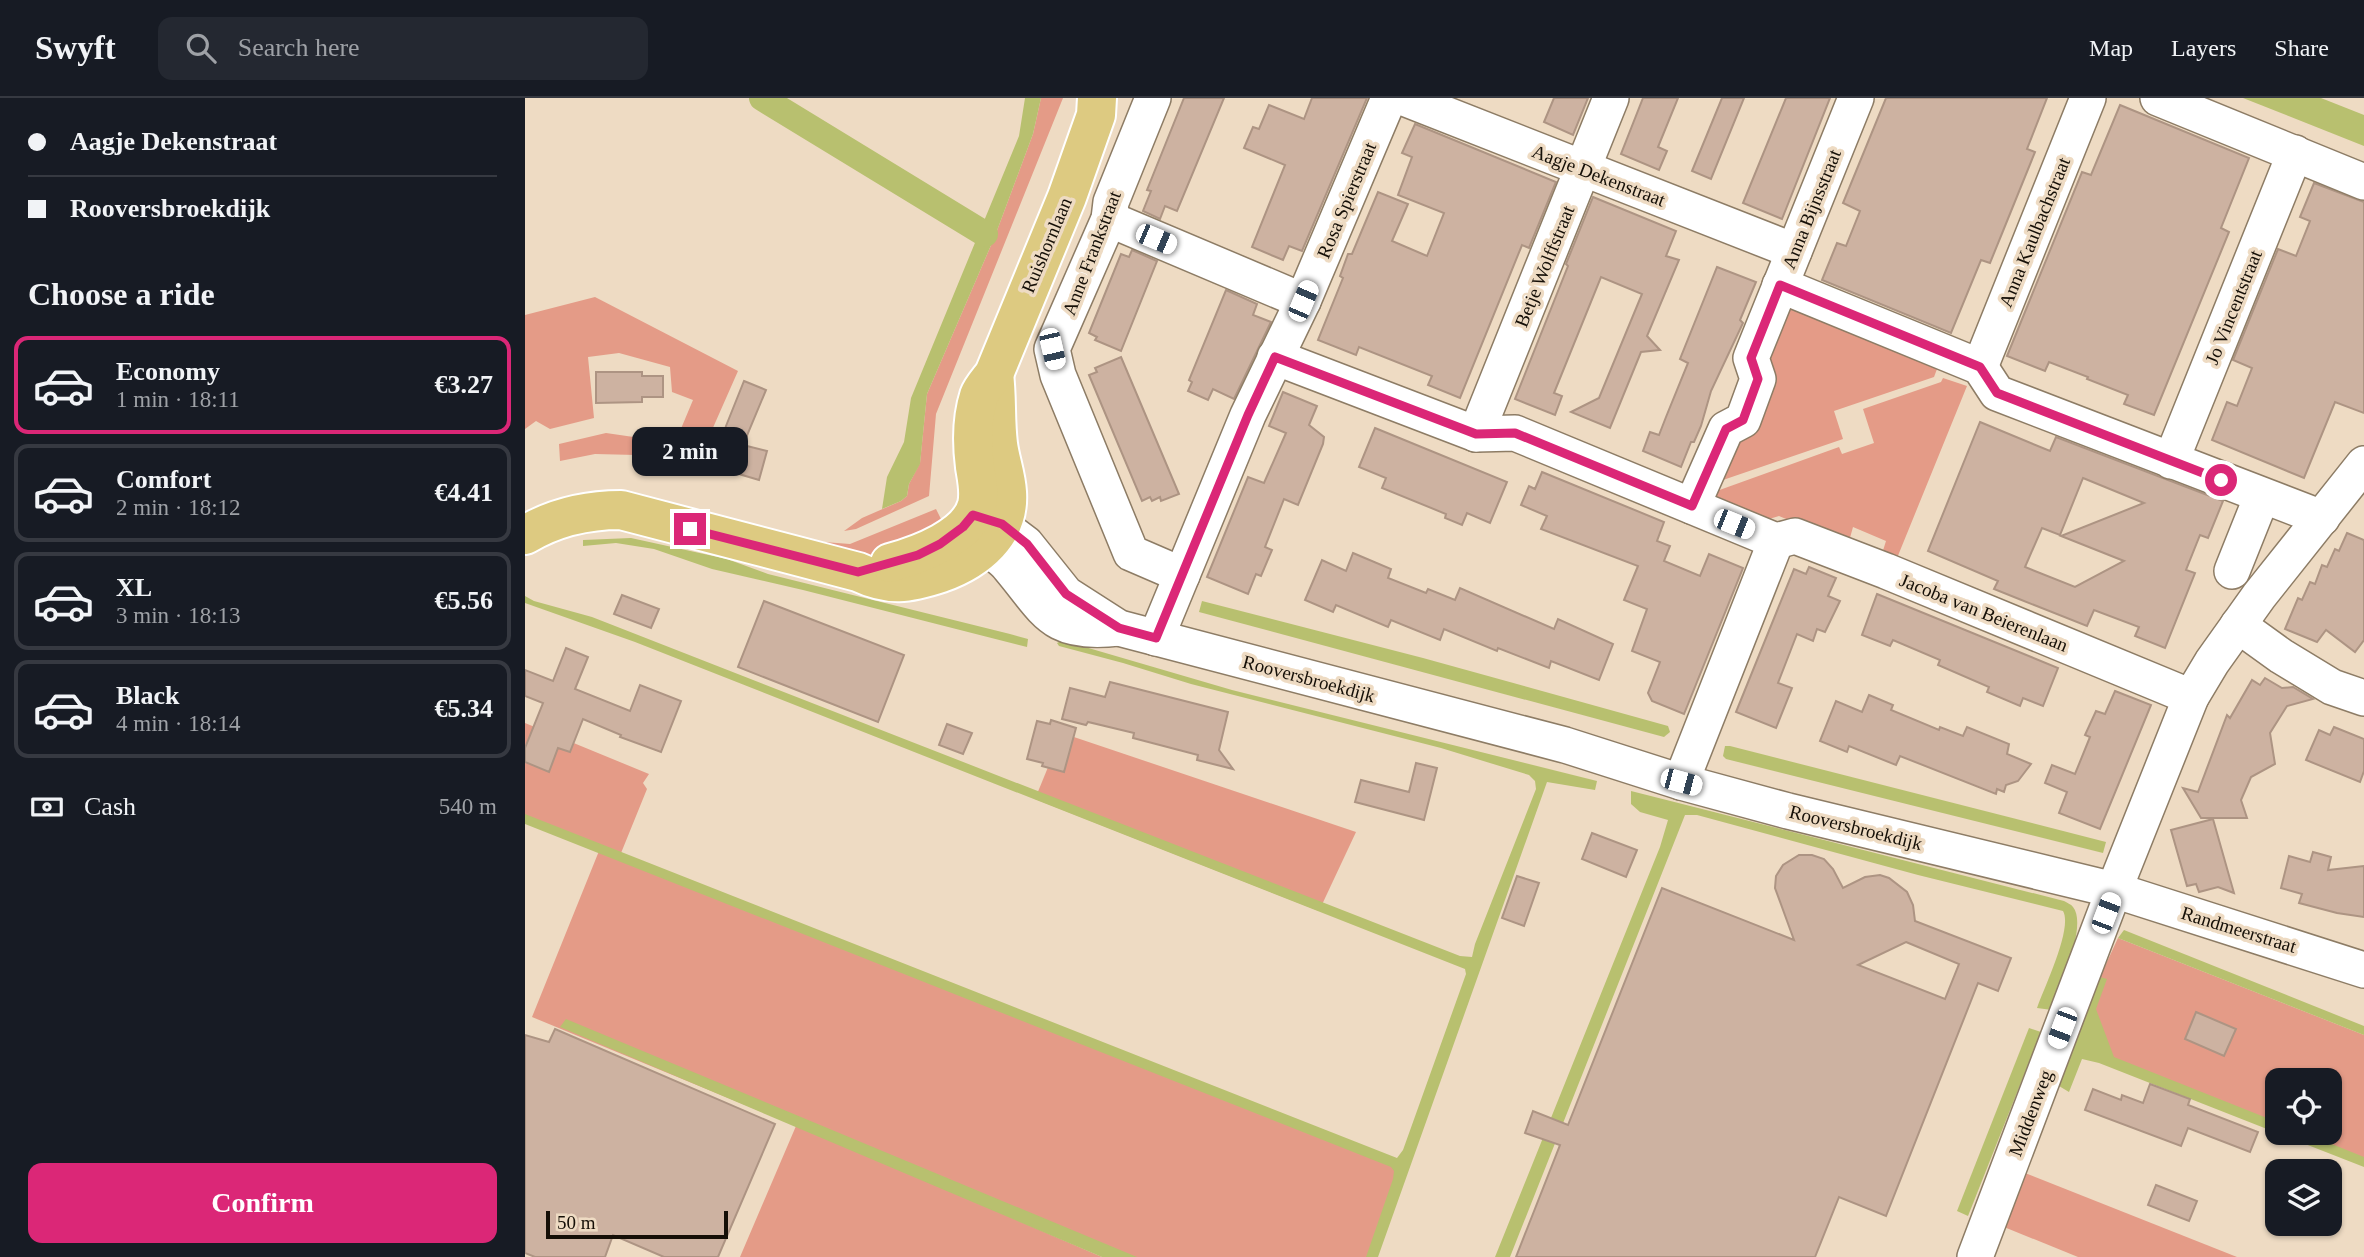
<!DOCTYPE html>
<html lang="en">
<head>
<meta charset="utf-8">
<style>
	body { margin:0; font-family:Georgia,serif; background:#242831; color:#f1f3f6; height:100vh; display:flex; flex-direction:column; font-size:26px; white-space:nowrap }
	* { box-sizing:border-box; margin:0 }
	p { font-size:23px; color:#9ea1a6 }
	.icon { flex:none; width:38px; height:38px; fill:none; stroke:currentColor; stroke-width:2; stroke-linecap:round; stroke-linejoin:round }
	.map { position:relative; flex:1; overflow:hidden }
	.details { display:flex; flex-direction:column; background:#171b24; width:525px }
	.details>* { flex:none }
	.hud { display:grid; align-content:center; height:154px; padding:0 28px; background:#171b24 }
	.buttons { position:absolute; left:1740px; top:970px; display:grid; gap:14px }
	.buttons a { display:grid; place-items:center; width:77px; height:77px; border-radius:14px; background:#171b24; box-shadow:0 2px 5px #0004; font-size:35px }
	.scale { position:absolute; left:21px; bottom:18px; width:182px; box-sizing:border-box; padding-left:7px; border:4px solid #150f07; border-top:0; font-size:19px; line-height:24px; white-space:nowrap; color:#150f07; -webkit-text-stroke:5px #eedbc3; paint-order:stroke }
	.end { position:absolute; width:32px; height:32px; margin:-16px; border:9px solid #db2777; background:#fff; box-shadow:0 0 0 4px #fff }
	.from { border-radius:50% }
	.bubble { position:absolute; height:49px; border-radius:14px; background:#171b24; box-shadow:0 2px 5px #0004; font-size:23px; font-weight:600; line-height:49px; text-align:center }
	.car { position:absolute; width:21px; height:42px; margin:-21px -10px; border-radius:9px; box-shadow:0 0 5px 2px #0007; background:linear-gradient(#fff 24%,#345 0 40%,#fff 0 76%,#345 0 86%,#fff 0) }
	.hud b { display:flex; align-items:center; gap:24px; height:66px; font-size:26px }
	.hud b+b { border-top:2px solid #363941 }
	.hud i { width:18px; height:18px; background:#f1f3f6 }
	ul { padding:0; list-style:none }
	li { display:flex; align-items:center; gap:21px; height:98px; margin:0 14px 10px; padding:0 14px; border:4px solid #363941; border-radius:14px }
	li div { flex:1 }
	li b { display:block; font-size:26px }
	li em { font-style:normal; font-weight:600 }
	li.current { border-color:#db2777 }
	li>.icon { width:63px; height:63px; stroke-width:1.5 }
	h2 { padding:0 28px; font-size:32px; line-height:84px }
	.pay { display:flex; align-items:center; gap:18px; height:77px; padding:0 28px; font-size:26px }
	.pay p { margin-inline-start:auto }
	.action { display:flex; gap:14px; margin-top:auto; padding:14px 28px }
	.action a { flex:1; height:80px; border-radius:14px; background:#db2777; color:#fff; font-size:28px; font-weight:600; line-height:80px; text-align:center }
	header { display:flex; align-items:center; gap:42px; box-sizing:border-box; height:98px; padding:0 35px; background:#171b24; border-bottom:2px solid #363941 }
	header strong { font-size:33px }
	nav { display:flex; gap:38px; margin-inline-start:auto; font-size:24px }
	.search { width:490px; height:63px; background:#242831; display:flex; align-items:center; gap:18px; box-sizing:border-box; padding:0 24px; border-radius:14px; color:#9ea1a6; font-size:26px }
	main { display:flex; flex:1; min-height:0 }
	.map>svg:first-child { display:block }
	.green { fill:#e49b87 }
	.water { fill:#b8c06f }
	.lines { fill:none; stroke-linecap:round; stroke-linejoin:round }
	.canal { stroke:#b8c06f; stroke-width:26 }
	.building { fill:#cdb2a1; stroke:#ad9483; stroke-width:2; fill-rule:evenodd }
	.minor-casing { stroke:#8d7c65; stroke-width:38 }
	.major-casing { stroke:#fff; stroke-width:42 }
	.minor { stroke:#fff; stroke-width:35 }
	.major { stroke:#ddca81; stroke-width:38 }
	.route { stroke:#db2777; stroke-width:9 }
	.labels { text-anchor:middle; stroke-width:7; stroke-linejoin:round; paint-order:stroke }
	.street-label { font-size:19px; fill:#150f07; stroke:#eedbc3 }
</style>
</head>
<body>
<header>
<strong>Swyft</strong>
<div class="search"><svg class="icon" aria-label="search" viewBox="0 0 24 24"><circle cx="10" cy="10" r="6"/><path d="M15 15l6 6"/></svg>Search here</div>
<nav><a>Map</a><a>Layers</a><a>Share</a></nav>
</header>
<main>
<section class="details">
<div class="hud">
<b><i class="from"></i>Aagje Dekenstraat</b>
<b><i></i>Rooversbroekdijk</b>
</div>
<h2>Choose a ride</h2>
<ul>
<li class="current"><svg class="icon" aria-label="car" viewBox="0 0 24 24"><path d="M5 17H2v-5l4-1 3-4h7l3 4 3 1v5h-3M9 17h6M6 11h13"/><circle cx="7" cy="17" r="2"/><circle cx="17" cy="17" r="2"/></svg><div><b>Economy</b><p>1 min · 18:11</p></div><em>€3.27</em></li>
<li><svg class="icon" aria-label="car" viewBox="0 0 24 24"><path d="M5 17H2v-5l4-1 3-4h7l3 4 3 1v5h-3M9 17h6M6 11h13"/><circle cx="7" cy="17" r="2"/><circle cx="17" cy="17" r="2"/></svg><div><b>Comfort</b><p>2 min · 18:12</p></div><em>€4.41</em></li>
<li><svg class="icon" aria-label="car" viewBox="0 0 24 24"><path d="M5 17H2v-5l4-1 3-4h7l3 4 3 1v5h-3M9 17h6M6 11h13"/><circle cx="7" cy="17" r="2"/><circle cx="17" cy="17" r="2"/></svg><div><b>XL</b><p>3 min · 18:13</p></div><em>€5.56</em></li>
<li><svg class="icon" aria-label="car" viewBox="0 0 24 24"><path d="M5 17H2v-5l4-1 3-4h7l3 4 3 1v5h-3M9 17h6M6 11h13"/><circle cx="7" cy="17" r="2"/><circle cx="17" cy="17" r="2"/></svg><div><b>Black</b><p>4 min · 18:14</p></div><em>€5.34</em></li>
</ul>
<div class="pay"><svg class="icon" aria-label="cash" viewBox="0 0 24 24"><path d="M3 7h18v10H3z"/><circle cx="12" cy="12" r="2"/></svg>Cash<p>540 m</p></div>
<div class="action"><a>Confirm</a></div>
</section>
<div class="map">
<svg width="1839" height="1159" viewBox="0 0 1839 1159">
	<rect width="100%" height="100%" fill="#eedbc3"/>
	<g class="green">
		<polygon points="516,0 538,0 411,316 404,398 331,431 319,433 337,420 376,403 382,398 384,386 395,365 402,296 470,138 508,36"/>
		<polygon points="1265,195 1412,271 1409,279 1309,313 1318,341 1198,382 1194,371"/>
		<polygon points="70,199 213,273 168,375 111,357 70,356 35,363 34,346 81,335 150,345 168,302 147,294 145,269 94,255 63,259 69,320 25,331 11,323 0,331 0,217"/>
		<polygon points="1418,280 1442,288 1370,465 1356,459 1361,443 1328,429 1323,447 1254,418 1231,425 1196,411 1189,394 1314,349 1317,356 1349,345 1338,311 1416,284"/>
		<polygon points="411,411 420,429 362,457 321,459 277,440 299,444 325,446"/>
		<polygon points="0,625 124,676 118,685 122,691 94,760 876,1070 843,1159 586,1159 450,1104 577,1159 215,1159 271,1028 7,919 74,753 0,723"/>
		<polygon points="537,635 831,734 794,813 510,701"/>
		<polygon points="1593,840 1839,937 1839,1065 1760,1034 1804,1034 1804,982 1752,982 1752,1031 1548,951 1575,879"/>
		<polygon points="1500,1075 1712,1159 1553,1159 1479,1129"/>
	</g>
	<g class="water">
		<polygon points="500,0 516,0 508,36 470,138 402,296 395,366 384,386 382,398 376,403 357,411 362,379 379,344 386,300 494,38"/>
		<polygon points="1718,0 1796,0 1839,17 1839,48"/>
		<polygon points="106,440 202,461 243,476 485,536 503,541 502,549 278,492 187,471 129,451 91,445 58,448 58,442"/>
		<polygon points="0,498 9,503 67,519 935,858 947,859 950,846 1011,691 1010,683 1004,677 916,650 666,586 598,565 534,548 532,545 536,543 560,549 707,592 1072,683 1070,692 1022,684 853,1159 841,1159 868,1081 869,1073 866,1069 0,726 0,716 872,1060 878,1052 941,876 940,871 110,544 0,505"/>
		<polygon points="677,503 898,560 1143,628 1145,634 1139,639 674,514"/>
		<polygon points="1200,648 1205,648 1581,744 1578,755 1201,661 1198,658"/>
		<path d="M1106 693 1539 803C1542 805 1546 806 1548 809 1563 827 1534 892 1527 912L1512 910C1519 890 1548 830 1538 813L1393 777 1172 717H1160L985 1159H970L1135 749 1143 722 1115 714 1106 706Z"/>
		<polygon points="1599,832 1839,928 1839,937 1593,840"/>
		<polygon points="1575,879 1582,881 1571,911 1589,959 1752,1024 1752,1034 1777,1034 1839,1059 1839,1069 1574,965 1557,961 1544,994 1534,988"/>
		<polygon points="41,921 612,1159 577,1159 35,929"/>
		<polygon points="1504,930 1516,934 1443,1118 1432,1113"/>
	</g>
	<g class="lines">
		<polyline class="canal" points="237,0 460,136"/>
	</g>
	<g class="building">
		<polygon points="659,0 699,0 652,113 640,108 635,121 618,113 626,93 622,92"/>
		<polygon points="787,0 842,0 777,153 764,148 758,162 727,149 760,67 719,50 728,29 734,31 744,7 779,21"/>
		<polygon points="1029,0 1063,0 1048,37 1019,24"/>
		<polygon points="1118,0 1153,0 1133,49 1142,53 1134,72 1096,56"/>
		<polygon points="1197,0 1219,0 1186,81 1167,73"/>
		<polygon points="1261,0 1305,0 1257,121 1218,105"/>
		<polygon points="1361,0 1522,0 1502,51 1510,54 1478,133 1465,165 1456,162 1426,235 1297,182 1312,145 1321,148 1335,113 1318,105"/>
		<polygon points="1595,7 1724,60 1696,130 1704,134 1629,317 1599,306 1603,297 1562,281 1563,279 1524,264 1520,273 1482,258 1557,74 1566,77"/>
		<polygon points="890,26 1031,84 1004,150 997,147 935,300 903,287 907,278 834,249 831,257 793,242 818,180 815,178 823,156 827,156 853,94 883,106 867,143 902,158 919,115 873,97 887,59 877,55"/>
		<polygon points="1789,85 1839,104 1839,315 1810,304 1779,380 1687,342 1702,304 1712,308 1727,270 1708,262 1753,151 1771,158 1785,123 1775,119"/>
		<polygon points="1068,99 1151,133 1141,158 1154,162 1122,238 1135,252 1116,254 1085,330 1046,314 1074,300 1117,196 1076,179 1029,295 1037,298 1030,317 990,301 1043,168 1041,166"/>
		<polygon points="607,152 632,163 596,253 570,242 572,239 564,235 596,156 604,159"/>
		<polygon points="1192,169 1231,184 1215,222 1218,225 1186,293 1176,328 1169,344 1166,344 1156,369 1118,353 1125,334 1134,337 1141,319 1163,265 1155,261"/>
		<polygon points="701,192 732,206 728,217 746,224 709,301 688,291 683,302 663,293 667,284 664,282"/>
		<polygon points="596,259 654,396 636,403 635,399 627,403 625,399 617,403 564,277 572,274 570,270"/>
		<polygon points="71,274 117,274 117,278 138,278 138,299 117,299 117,304 71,305"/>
		<polygon points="219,283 241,292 218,347 242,353 234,382 207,374 209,366 191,361 201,328"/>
		<polygon points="758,294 792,308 784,327 799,339 798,346 773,407 759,401 740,449 747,452 736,478 731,476 723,496 682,479 723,379 739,385 761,335 744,328"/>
		<path d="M1455 324 1525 353 1531 339 1698 403 1683 440 1675 437 1661 472 1670 475 1640 550 1610 538 1614 529 1569 512 1562 528 1494 501 1469 491 1473 483 1403 453ZM1558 380 1619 405 1536 438 1599 463 1550 489 1500 469 1517 430 1535 437Z"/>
		<polygon points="850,330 982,384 965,425 942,415 937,427 920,420 921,416 857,390 861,380 834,369"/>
		<polygon points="1017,374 1139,424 1132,443 1145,448 1139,463 1175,478 1184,456 1218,470 1159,616 1127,603 1123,595 1135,564 1107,553 1122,511 1099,502 1113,468 1016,431 1022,418 996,407 1004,388 1010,391"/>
		<polygon points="1822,435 1839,442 1839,542 1830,554 1801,532 1792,544 1760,531 1773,500 1777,502 1785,484 1790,486 1797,467 1802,469 1810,451 1814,453"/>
		<polygon points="828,455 866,471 863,480 901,495 903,491 930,502 935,490 1029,531 1033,521 1088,546 1074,582 1026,563 1024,570 973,550 972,553 919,531 915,542 866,522 863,529 811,507 808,514 780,502 797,462 821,473"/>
		<polygon points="1284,469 1311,480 1303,498 1315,503 1300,534 1292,531 1288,543 1272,536 1253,585 1267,590 1251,630 1211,614 1269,471 1281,476"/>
		<polygon points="1352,496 1533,570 1518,608 1498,600 1495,608 1462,594 1464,589 1413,567 1415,562 1368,542 1365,548 1337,537"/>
		<polygon points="97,497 134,511 126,530 89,516"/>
		<polygon points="239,503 379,557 353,624 213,569"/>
		<polygon points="41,550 63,559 50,591 105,613 115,587 156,603 136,654 95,639 96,637 58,621 45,654 33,650 24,674 0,664 0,650 18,605 0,598 0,572 28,583"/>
		<polygon points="1740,580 1757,590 1768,589 1788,601 1762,608 1745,635 1750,666 1726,679 1716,702 1722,720 1676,720 1658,690 1673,694 1702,617 1705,620 1727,582 1735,587"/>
		<polygon points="585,584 703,614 694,652 708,671 672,662 673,657 608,640 609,635 563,624 561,627 537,621 545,590 580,599"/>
		<polygon points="1590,593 1626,607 1575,731 1534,715 1542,694 1520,685 1527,667 1550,676 1565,639 1560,637 1571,613 1580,616"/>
		<polygon points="1344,597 1368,607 1366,612 1414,632 1415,629 1438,638 1442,629 1484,646 1482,656 1506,666 1493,683 1481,687 1479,694 1472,691 1471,696 1375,658 1371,667 1324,648 1322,654 1295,643 1311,603 1337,614"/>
		<polygon points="526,622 551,630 539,674 517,668 518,665 502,661 512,623 525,626"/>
		<polygon points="422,626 447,635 438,656 414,647"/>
		<polygon points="1809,629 1839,641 1839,673 1835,684 1781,662 1794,632 1805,637"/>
		<polygon points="891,665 912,670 899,722 830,704 836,682 884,694"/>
		<polygon points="1688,721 1709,795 1693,789 1674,794 1671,786 1662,788 1646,732"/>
		<polygon points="1067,735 1112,752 1101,779 1057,761"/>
		<polygon points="1788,754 1806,759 1803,772 1839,768 1839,819 1812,815 1774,805 1777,796 1756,790 1764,758 1785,764"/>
		<path d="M1274 757H1287L1299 761 1308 771 1318 790 1340 779 1355 777 1364 780 1382 794 1388 807 1390 823 1486 860 1473 893 1453 885 1361 1118 1314 1099 1290 1159H991L1035 1047 1000 1035 1008 1013 1043 1027 1137 790 1269 842 1250 790 1251 778 1258 767ZM1381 844 1434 866 1420 901 1333 867Z"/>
		<polygon points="992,778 1014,785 999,828 977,820"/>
		<polygon points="1671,914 1711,931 1699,958 1660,941"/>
		<polygon points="30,931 250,1026 193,1159 139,1159 88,1137 80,1159 10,1159 0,1155 0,937 24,944"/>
		<polygon points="1625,986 1665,1001 1663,1007 1733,1034 1725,1054 1663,1030 1656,1048 1560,1012 1568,991 1596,1002 1597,997 1618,1005"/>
		<polygon points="1631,1087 1672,1103 1664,1123 1623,1107"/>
	</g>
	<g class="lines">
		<defs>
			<g id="minor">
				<polyline points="628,0 586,104 584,121 527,251 533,277 606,455 657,477"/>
				<polyline points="879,0 1269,153"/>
				<polyline points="1633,0 1839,84"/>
				<polyline points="584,121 778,203"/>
				<polyline points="1255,187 1455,269 1472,295 1797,420"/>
				<polyline points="750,259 951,336 990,335 1251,443 1270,438 1361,473 1666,599"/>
				<polyline points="1455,269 1563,0"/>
				<polyline points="951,336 1086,0"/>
				<polyline points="1646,363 1770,55"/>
				<polyline points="1167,408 1201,331 1218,322 1233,281 1226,260 1331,0"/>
				<polyline points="451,418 476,427 501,446 541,496 594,530 1040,647 1156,684 1263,713 1589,792 1839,872"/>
				<path d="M450 421C454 430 458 443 464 450 470 457 479 462 484 469 522 514 526 538 594 530"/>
				<polyline points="1707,473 1737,398"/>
				<polyline points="1713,527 1756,558 1807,589 1839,600"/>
				<polyline points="631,540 723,317 778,203 864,0"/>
				<polyline points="1156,684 1251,443"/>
				<polyline points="1450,1159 1589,792 1666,599 1687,564 1734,498 1839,366"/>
			</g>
			<g id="major">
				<path d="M0 437C30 419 61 412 96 412L333 474C365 489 383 486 416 475 452 462 485 436 482 394 481 377 475 362 473 346 470 322 472 299 469 276"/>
				<path d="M365 465C394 457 444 439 452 407 455 394 452 381 450 369 447 346 447 320 454 298 457 290 464 283 469 276L542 99 571 17 572 0"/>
			</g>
		</defs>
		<use href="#minor" class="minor-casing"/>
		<use href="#major" class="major-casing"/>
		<use href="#minor" class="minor"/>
		<use href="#major" class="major"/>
	</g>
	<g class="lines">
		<polyline class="route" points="165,431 333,474 393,457 415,446 438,429 448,417 477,426 502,446 541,496 594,530 631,540 723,317 750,259 951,336 990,335 1167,408 1201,331 1218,322 1233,281 1226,260 1255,187 1455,269 1472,295 1696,382"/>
	</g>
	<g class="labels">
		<g class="street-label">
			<text transform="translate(1074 77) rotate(21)" y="7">Aagje Dekenstraat</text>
			<text transform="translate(821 102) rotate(-67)" y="7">Rosa Spierstraat</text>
			<text transform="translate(1286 111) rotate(-68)" y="7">Anna Bijnsstraat</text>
			<text transform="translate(1509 134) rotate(-68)" y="7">Anna Kaulbachstraat</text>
			<text transform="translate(521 147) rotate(-67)" y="7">Ruishornlaan</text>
			<text transform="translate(566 155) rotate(-69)" y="7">Anne Frankstraat</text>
			<text transform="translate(1019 168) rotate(-68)" y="7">Betje Wolffstraat</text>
			<text transform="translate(1708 209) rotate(-68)" y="7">Jo Vincentstraat</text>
			<text transform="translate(1459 514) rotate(22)" y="7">Jacoba van Beierenlaan</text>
			<text transform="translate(784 580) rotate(15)" y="7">Rooversbroekdijk</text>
			<text transform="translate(1331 729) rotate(14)" y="7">Rooversbroekdijk</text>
			<text transform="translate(1714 831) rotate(17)" y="7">Randmeerstraat</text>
			<text transform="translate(1505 1015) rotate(-69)" y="7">Middenweg</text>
		</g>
	</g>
</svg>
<div class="buttons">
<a><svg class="icon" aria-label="locate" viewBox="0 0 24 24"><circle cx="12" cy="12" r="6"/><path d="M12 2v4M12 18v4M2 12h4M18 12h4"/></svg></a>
<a><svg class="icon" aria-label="layers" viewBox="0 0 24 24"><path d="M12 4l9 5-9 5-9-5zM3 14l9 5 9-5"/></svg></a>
</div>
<div class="scale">50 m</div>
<i class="end from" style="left:1696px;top:382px"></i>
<i class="end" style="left:165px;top:431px"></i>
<div class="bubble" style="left:107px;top:329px;width:116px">2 min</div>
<i class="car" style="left:631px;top:141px;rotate:113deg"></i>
<i class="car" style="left:778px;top:203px;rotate:23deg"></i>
<i class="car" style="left:527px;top:251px;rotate:167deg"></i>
<i class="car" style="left:1209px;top:426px;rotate:112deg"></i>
<i class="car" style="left:1156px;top:684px;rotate:105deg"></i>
<i class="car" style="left:1581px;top:815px;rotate:21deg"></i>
<i class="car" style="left:1537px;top:930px;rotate:201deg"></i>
</div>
</main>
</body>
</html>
